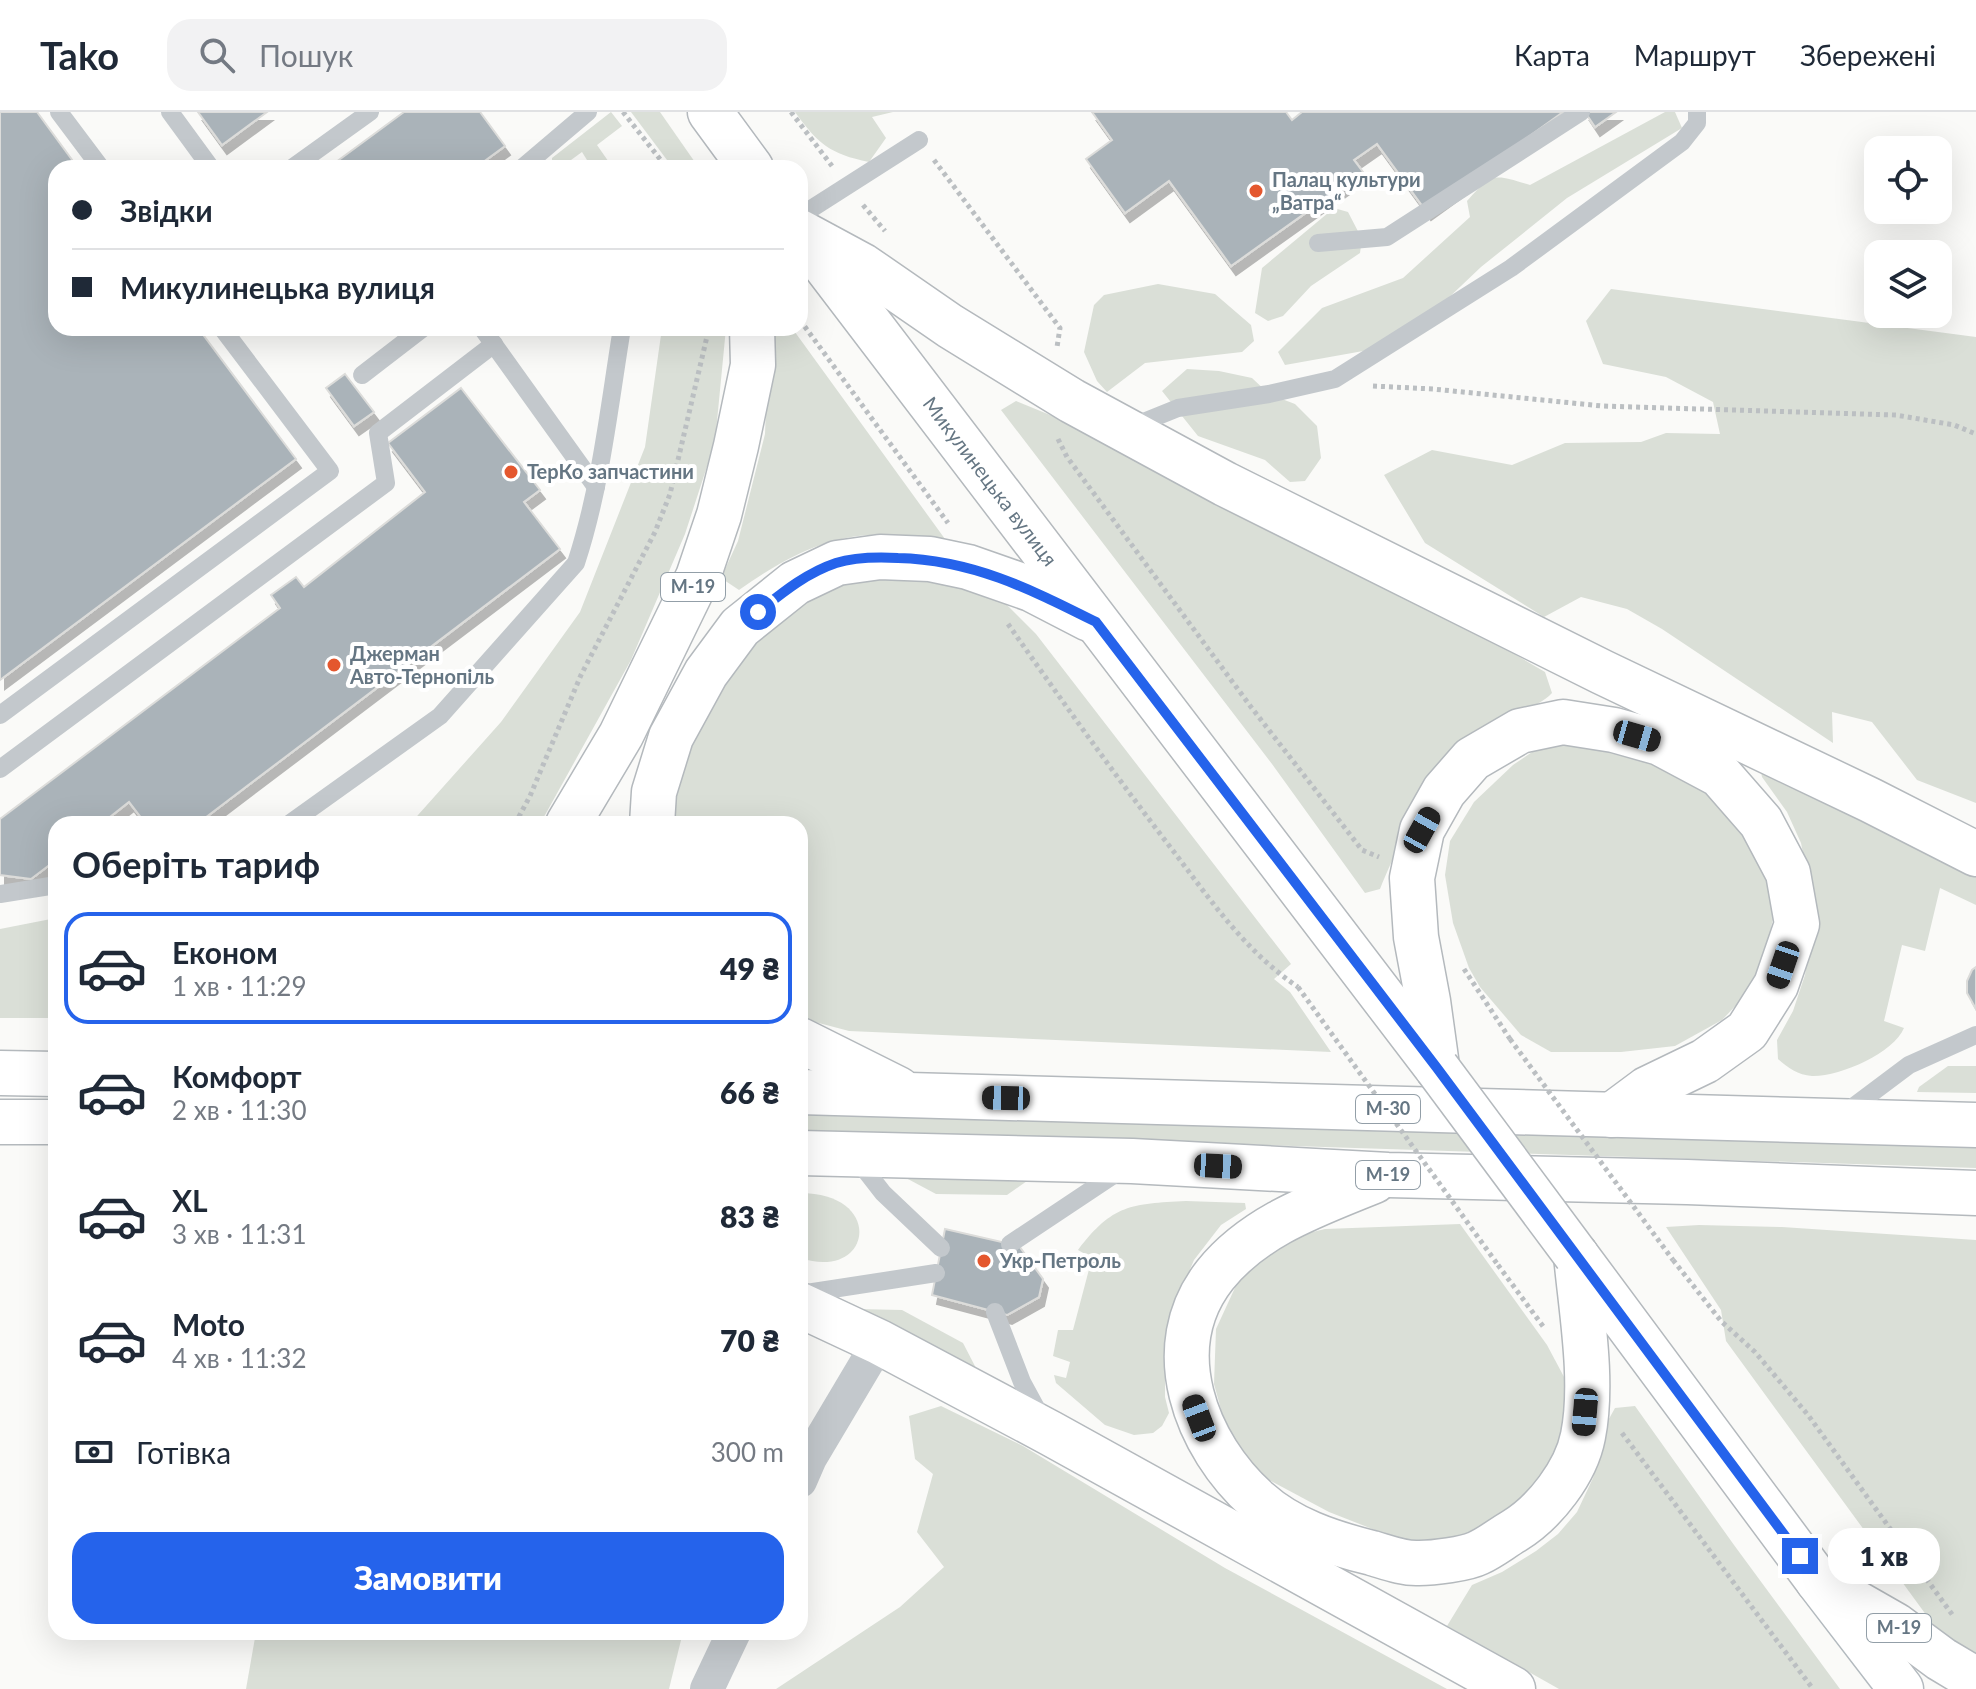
<!DOCTYPE html>
<html lang="uk">
<head>
<meta charset="utf-8">
<style>
	body { margin:0; font-family:Lato,sans-serif; background:#f2f2f3; color:#1f2937; height:100vh; display:flex; flex-direction:column; font-size:30px; white-space:nowrap }
	* { box-sizing:border-box; margin:0 }
	p { font-size:26px; color:#747a83 }
	.icon { flex:none; width:44px; height:44px; fill:none; stroke:currentColor; stroke-width:2; stroke-linecap:round; stroke-linejoin:round }
	.map { position:relative; flex:1; overflow:hidden }
	.panel { position:absolute; left:48px; top:704px; width:760px; height:824px; display:flex; flex-direction:column; background:#fff; border-radius:24px; box-shadow:0 8px 32px #0002 }
	.panel>* { flex:none }
	.banner { position:absolute; left:48px; top:48px; width:760px; height:176px; border-radius:24px; box-shadow:0 8px 32px #0002; display:grid; align-content:center; height:176px; padding:0 24px; background:#fff }
	.buttons { position:absolute; left:1864px; top:24px; display:grid; gap:16px }
	.buttons a { display:grid; place-items:center; width:88px; height:88px; border-radius:16px; background:#fff; box-shadow:0 8px 32px #0002; font-size:40px }
	.end { position:absolute; width:36px; height:36px; margin:-18px; border:10px solid #2563eb; background:#fff; box-shadow:0 0 0 4px #fff }
	.from { border-radius:50% }
	.bubble { position:absolute; height:56px; border-radius:24px; background:#fff; box-shadow:0 8px 32px #0002; font-size:26px; font-weight:800; line-height:56px; text-align:center }
	.car { position:absolute; width:24px; height:48px; margin:-24px -12px; border-radius:10px; box-shadow:0 0 6px 2px #0007; background:linear-gradient(#222 24%,#8ab4d8 0 40%,#222 0 76%,#8ab4d8 0 86%,#222 0) }
	.banner b { display:flex; align-items:center; gap:28px; height:76px; font-size:30px }
	.banner b+b { border-top:2px solid #e0e1e3 }
	.banner i { width:20px; height:20px; background:#1f2937 }
	ul { padding:0; list-style:none }
	li { display:flex; align-items:center; gap:24px; height:112px; margin:0 16px 12px; padding:0 8px; border:4px solid transparent; border-radius:24px }
	li div { flex:1 }
	li b { display:block; font-size:30px }
	li em { font-style:normal; font-weight:800 }
	li.current { border-color:#2563eb }
	li>.icon { width:72px; height:72px; stroke-width:1.5 }
	h2 { padding:0 24px; font-size:36px; line-height:96px }
	.pay { display:flex; align-items:center; gap:20px; height:88px; padding:0 24px; font-size:30px }
	.pay p { margin-inline-start:auto }
	.primary-button { display:flex; gap:16px; margin-top:auto; padding:16px 24px }
	.primary-button a { flex:1; height:92px; border-radius:24px; background:#2563eb; color:#fff; font-size:32px; font-weight:800; line-height:92px; text-align:center }
	header { display:flex; align-items:center; gap:48px; box-sizing:border-box; height:112px; padding:0 40px; background:#fff; border-bottom:2px solid #e0e1e3 }
	header strong { font-size:38px }
	nav { display:flex; gap:44px; margin-inline-start:auto; font-size:28px }
	.search { width:560px; height:72px; background:#f2f2f3; display:flex; align-items:center; gap:20px; box-sizing:border-box; padding:0 28px; border-radius:24px; color:#747a83; font-size:30px }
	.map>svg:first-child { display:block }
	.green { fill:#dadfd7 }
	.building { fill:#aab3b9; stroke:#dcdcda; stroke-width:2; filter:url(#shadow) }
	.lines { fill:none; stroke-linecap:round; stroke-linejoin:round }
	.secondary-casing { stroke:#b3babf; stroke-width:47 }
	.trunk-casing { stroke:#b4b9bd; stroke-width:47 }
	.path { stroke:#bbbfc2; stroke-width:5; stroke-dasharray:4 4; stroke-linecap:butt }
	.service { stroke:#c3c8cc; stroke-width:18 }
	.minor { stroke:#c3c8cc; stroke-width:34 }
	.secondary { stroke:#fff; stroke-width:44 }
	.trunk { stroke:#fff; stroke-width:44 }
	.trunk-bridge-casing { stroke:#b4b9bd; stroke-width:47; stroke-linecap:butt }
	.path-bridge { stroke:#bbbfc2; stroke-width:5; stroke-dasharray:4 4; stroke-linecap:butt }
	.trunk-bridge { stroke:#fff; stroke-width:44 }
	.route { stroke:#2563eb; stroke-width:10 }
	.poi-dot { fill:#e4572e; stroke:#fff; stroke-width:3 }
	.labels { text-anchor:middle; stroke-width:8; stroke-linejoin:round; paint-order:stroke }
	.shield { fill:#fff; stroke:#939fa8; stroke-width:2 }
	.shield-label { font-size:18px; font-weight:bold; fill:#657683 }
	.poi-label { font-size:20px; font-weight:bold; fill:#657683; stroke:#fff; text-anchor:start }
	.street-label { font-size:20px; fill:#657683; stroke:#fff }
</style>
</head>
<body>
<header>
<strong>Tako</strong>
<div class="search"><svg class="icon" aria-label="search" viewBox="0 0 24 24"><circle cx="10" cy="10" r="6"/><path d="M15 15l6 6"/></svg>Пошук</div>
<nav><a>Карта</a><a>Маршрут</a><a>Збережені</a></nav>
</header>
<div class="map">
<svg width="1976" height="1577" viewBox="0 0 1976 1577">
	<defs>
		<filter id="shadow"><feDropShadow dx="5" dy="9" stdDeviation="0" flood-color="#0004"/></filter>
	</defs>
	<rect width="100%" height="100%" fill="#fafaf8"/>
	<g class="green">
		<polygon points="611,0 622,14 597,33 613,56 592,56 582,40 560,56 552,56 552,46"/>
		<polygon points="631,0 660,0 699,56 673,56"/>
		<path d="M795 0H893L872 5 886 26 869 50C830 42 818 32 795 0Z"/>
		<path d="M1665 0H1675L1682 16 1567 86 1481 155 1421 212 1380 236 1285 253 1278 240 1322 196 1403 166 1470 105 1467 89C1493 60 1493 62 1530 73Z"/>
		<polygon points="1334,96 1348,100 1362,127 1360,141 1311,174 1283,204 1268,209 1255,201 1262,156"/>
		<polygon points="1158,172 1215,182 1251,213 1254,229 1242,240 1145,251 1107,280 1097,269 1084,240 1094,193 1104,183"/>
		<polygon points="1611,177 1976,225 1976,691 1917,668 1872,610 1832,600 1833,631 1662,517 1627,497 1581,485 1544,505 1425,431 1384,363 1432,338 1512,353 1565,331 1641,330 1666,321 1720,322 1713,290 1666,265 1603,252 1586,209"/>
		<polygon points="662,216 726,216 715,330 685,422 631,548 540,712 410,712 501,610 580,500 645,335"/>
		<path d="M769 216H792L945 427C921 425 895 422 870 423 822 425 777 451 739 478L721 466 738 429 765 322Z"/>
		<polygon points="1187,257 1219,259 1252,266 1269,282 1295,292 1317,314 1321,346 1305,369 1290,370 1265,348 1198,324 1162,279"/>
		<path d="M1016 289 1072 312 1494 530 1545 560 1552 581C1535 599 1508 600 1486 613 1440 641 1400 728 1380 777L1365 781 1272 652 1001 298Z"/>
		<path d="M935 463 999 485 1036 522 1291 852 1274 867 1290 880 1331 940 849 919 800 906V712H672C671 698 677 684 680 671 702 588 758 507 838 472 864 460 906 464 935 463Z"/>
		<polygon points="1596,626 1666,646 1720,685 1760,743 1769,779 1773,807 1763,852 1743,886 1722,908 1675,934 1621,940 1551,940 1521,923 1480,875 1469,856 1453,811 1445,763 1450,729 1474,690 1513,653 1544,632"/>
		<path d="M1761 660 1839 694 1976 765V793L1940 776 1925 839 1902 833 1884 909 1904 916C1894 941 1839 965 1812 964 1798 963 1788 956 1778 947L1777 928 1793 899 1805 863 1812 818 1811 781 1801 731 1787 700 1762 665Z"/>
		<polygon points="56,806 56,906 0,906 0,817"/>
		<polygon points="1948,954 1976,954 1976,981 1917,980 1919,975"/>
		<polygon points="800,995 1976,1032 1976,1056 800,1018"/>
		<polygon points="906,1066 1027,1069 1007,1083 936,1082"/>
		<path d="M800 1081C886 1081 872 1170 800 1146Z"/>
		<path d="M1186 1089 1245 1091 1246 1097 1221 1113 1194 1148 1179 1183 1165 1227V1285L1169 1301 1162 1314 1153 1321 1134 1323 1105 1313 1056 1271 1054 1263 1066 1266 1070 1250 1053 1244 1058 1218H1073L1092 1146 1078 1138C1113 1092 1131 1092 1186 1089Z"/>
		<polygon points="1460,1112 1547,1233 1571,1278 1565,1325 1542,1374 1486,1417 1447,1428 1403,1429 1329,1400 1269,1368 1241,1343 1225,1312 1214,1272 1216,1217 1239,1167 1284,1127 1325,1117"/>
		<polygon points="1699,1113 1782,1115 1976,1128 1976,1549 1943,1526 1726,1229 1721,1198 1666,1115"/>
		<polygon points="858,1197 902,1198 963,1231 977,1258"/>
		<polygon points="941,1294 1023,1334 1225,1456 1447,1577 776,1577 900,1495 944,1455 917,1420 933,1362 915,1347 909,1304"/>
		<polygon points="1635,1294 1734,1433 1840,1577 1559,1577 1447,1514 1472,1473 1502,1460 1536,1439 1558,1422 1577,1400 1593,1366 1605,1314 1615,1296"/>
		<polygon points="256,1520 683,1520 669,1577 246,1577"/>
	</g>
	<g class="building">
		<polygon points="0,0 37,0 78,56 56,56 56,216 198,216 296,347 0,568"/>
		<polygon points="198,0 267,0 222,33"/>
		<polygon points="404,0 480,0 505,34 475,56 328,56"/>
		<polygon points="1092,0 1286,0 1292,8 1302,0 1563,0 1426,99 1377,32 1354,48 1363,60 1231,154 1169,69 1125,101 1086,47 1112,28"/>
		<polygon points="1585,0 1616,0 1595,15"/>
		<polygon points="345,262 374,300 354,314 326,276"/>
		<polygon points="461,276 540,378 524,390 560,437 197,712 146,712 129,690 101,712 56,712 56,748 31,767 0,763 0,707 280,496 271,483 296,465 304,475 425,380 388,331"/>
		<polygon points="1976,855 1976,897 1967,881 1967,869 1972,858"/>
		<polygon points="945,1117 1019,1134 1043,1167 1039,1185 1007,1203 932,1183"/>
	</g>
	<g class="lines">
		<defs>
			<polyline id="secondary" points="1818,1469 1901,1577"/>
			<g id="trunk">
				<polyline points="710,0 751,56"/>
				<polyline points="800,120 863,154 950,214 1072,289 1225,372 1602,560 1870,688 1976,742"/>
				<path id="s1" d="M808 131 1437 956"/>
				<polyline points="568,712 621,623 698,465 719,403 736,334 753,253 752,216"/>
				<polyline points="652,712 654,680 671,625 706,561 740,515 795,471 837,451 880,445 930,447 968,455 1031,477 1089,507"/>
				<polyline points="800,928 898,977"/>
				<polyline points="1437,954 1428,889 1416,825 1412,766 1422,718 1444,679 1472,647 1520,619 1563,610 1614,618 1660,631 1720,663 1761,710 1788,761 1797,812 1776,873 1747,919 1705,949 1647,977 1612,1003"/>
				<polyline points="0,961 56,962"/>
				<polyline points="800,980 1976,1013"/>
				<polyline points="0,1010 56,1010"/>
				<polyline points="800,1041 1132,1049 1388,1063 1687,1070 1976,1081"/>
				<path d="M1374 1069C1318 1092 1255 1113 1215 1163 1158 1235 1195 1333 1258 1389 1289 1417 1331 1431 1372 1441 1386 1445 1404 1452 1419 1451 1433 1451 1466 1447 1478 1441 1491 1435 1502 1426 1514 1419 1545 1400 1576 1360 1583 1324 1594 1269 1581 1198 1576 1143"/>
				<polyline points="1576,1143 1818,1469 1895,1513 1941,1547 1976,1568"/>
				<polyline points="800,1193 879,1230 1050,1321 1513,1577"/>
			</g>
		</defs>
		<use href="#secondary" class="secondary-casing"/>
		<use href="#trunk" class="trunk-casing"/>
		<g class="path">
			<polyline points="623,0 667,56"/>
			<polyline points="791,0 832,54"/>
			<polyline points="934,48 1060,216 1057,235"/>
			<polyline points="863,93 885,119"/>
			<polyline points="800,208 948,411"/>
			<polyline points="1373,274 1433,277 1602,294 1896,303 1954,313 1976,322"/>
			<polyline points="1058,327 1067,345 1251,595 1362,738 1379,745"/>
			<path d="M1008 512C1062 589 1117 666 1174 740 1212 790 1246 840 1298 875"/>
			<polyline points="515,712 530,684 581,563 655,420 670,382 709,216"/>
			<polyline points="1464,857 1510,927"/>
			<polyline points="1673,1148 1721,1209 1755,1240 1808,1303 1954,1505"/>
			<polyline points="1498,1153 1545,1217"/>
			<polyline points="1622,1321 1813,1577"/>
		</g>
		<g class="service">
			<polyline points="59,0 101,56"/>
			<polyline points="170,0 211,56"/>
			<polyline points="292,56 370,0"/>
			<polyline points="522,56 588,0"/>
			<polyline points="800,104 919,28"/>
			<polyline points="1318,131 1387,125 1581,0"/>
			<polyline points="482,216 596,375"/>
			<polyline points="362,263 423,216"/>
			<polyline points="1131,315 1178,296 1269,282 1335,267 1511,156 1682,30 1697,11 1697,0"/>
			<polyline points="0,603 330,359 222,216"/>
			<polyline points="0,657 386,371 378,321 494,232"/>
			<path d="M289 712 440 604 576 451C601 375 609 295 622 216"/>
			<polyline points="0,782 56,773"/>
			<polyline points="1845,1001 1909,953 1976,923"/>
			<polyline points="855,1045 883,1081 941,1136"/>
			<polyline points="1010,1132 1121,1058"/>
			<polyline points="800,1182 936,1161"/>
			<polyline points="995,1200 1022,1270 1041,1305"/>
		</g>
		<g class="minor">
			<polyline points="800,1369 810,1346 879,1230"/>
			<polyline points="707,1577 734,1520"/>
		</g>
		<use href="#secondary" class="secondary"/>
		<use href="#trunk" class="trunk"/>
		<defs>
			<polyline id="trunk-bridge" points="1437,956 1576,1143"/>
		</defs>
		<use href="#trunk-bridge" class="trunk-bridge-casing"/>
		<g class="path-bridge">
			<polyline points="1298,875 1498,1153"/>
			<polyline points="1510,927 1673,1148"/>
		</g>
		<use href="#trunk-bridge" class="trunk-bridge"/>
	</g>
	<g class="lines">
		<path class="route" d="M758 500C782 481 806 461 836 451 855 445 878 445 898 446 973 448 1030 477 1096 510L1437 956 1800 1444"/>
	</g>
	<g class="poi-dot">
		<circle cx="1256" cy="79" r="8"/>
		<circle cx="511" cy="360" r="8"/>
		<circle cx="334" cy="553" r="8"/>
		<circle cx="984" cy="1149" r="8"/>
	</g>
	<g class="labels">
		<g class="shield">
			<rect x="661" y="461" width="64" height="28" rx="6"/>
			<rect x="1356" y="983" width="64" height="28" rx="6"/>
			<rect x="1356" y="1049" width="64" height="28" rx="6"/>
			<rect x="1867" y="1502" width="64" height="28" rx="6"/>
		</g>
		<g class="shield-label">
			<text x="693" y="481">М-19</text>
			<text x="1388" y="1003">М-30</text>
			<text x="1388" y="1069">М-19</text>
			<text x="1899" y="1522">М-19</text>
		</g>
		<g class="poi-label">
			<text x="1272" y="75">Палац культури<tspan x="1272" dy="23">„Ватра“</tspan></text>
			<text x="527" y="367">ТерКо запчастини</text>
			<text x="350" y="549">Джерман<tspan x="350" dy="23">Авто-Тернопіль</tspan></text>
			<text x="1000" y="1156">Укр-Петроль</text>
		</g>
		<g class="street-label">
			<text dy="7" stroke="none"><textPath href="#s1" startOffset="300">Микулинецька вулиця</textPath></text>
		</g>
	</g>
</svg>
<div class="buttons">
<a><svg class="icon" aria-label="locate" viewBox="0 0 24 24"><circle cx="12" cy="12" r="6"/><path d="M12 2v4M12 18v4M2 12h4M18 12h4"/></svg></a>
<a><svg class="icon" aria-label="layers" viewBox="0 0 24 24"><path d="M12 4l9 5-9 5-9-5zM3 14l9 5 9-5"/></svg></a>
</div>
<i class="end from" style="left:758px;top:500px"></i>
<i class="end" style="left:1800px;top:1444px"></i>
<div class="bubble" style="left:1828px;top:1416px;width:112px">1 хв</div>
<i class="car" style="left:1637px;top:624px;rotate:106deg"></i>
<i class="car" style="left:1422px;top:718px;rotate:29deg"></i>
<i class="car" style="left:1783px;top:853px;rotate:199deg"></i>
<i class="car" style="left:1006px;top:986px;rotate:271deg"></i>
<i class="car" style="left:1218px;top:1054px;rotate:93deg"></i>
<i class="car" style="left:1585px;top:1300px;rotate:185deg"></i>
<i class="car" style="left:1199px;top:1306px;rotate:339deg"></i>
<div class="banner">
<b><i class="from"></i>Звідки</b>
<b><i></i>Микулинецька вулиця</b>
</div>
<section class="panel">
<h2>Оберіть тариф</h2>
<ul>
<li class="current"><svg class="icon" aria-label="car" viewBox="0 0 24 24"><path d="M5 17H2v-5l4-1 3-4h7l3 4 3 1v5h-3M9 17h6M6 11h13"/><circle cx="7" cy="17" r="2"/><circle cx="17" cy="17" r="2"/></svg><div><b>Економ</b><p>1 хв · 11:29</p></div><em>49 ₴</em></li>
<li><svg class="icon" aria-label="car" viewBox="0 0 24 24"><path d="M5 17H2v-5l4-1 3-4h7l3 4 3 1v5h-3M9 17h6M6 11h13"/><circle cx="7" cy="17" r="2"/><circle cx="17" cy="17" r="2"/></svg><div><b>Комфорт</b><p>2 хв · 11:30</p></div><em>66 ₴</em></li>
<li><svg class="icon" aria-label="car" viewBox="0 0 24 24"><path d="M5 17H2v-5l4-1 3-4h7l3 4 3 1v5h-3M9 17h6M6 11h13"/><circle cx="7" cy="17" r="2"/><circle cx="17" cy="17" r="2"/></svg><div><b>XL</b><p>3 хв · 11:31</p></div><em>83 ₴</em></li>
<li><svg class="icon" aria-label="car" viewBox="0 0 24 24"><path d="M5 17H2v-5l4-1 3-4h7l3 4 3 1v5h-3M9 17h6M6 11h13"/><circle cx="7" cy="17" r="2"/><circle cx="17" cy="17" r="2"/></svg><div><b>Moto</b><p>4 хв · 11:32</p></div><em>70 ₴</em></li>
</ul>
<div class="pay"><svg class="icon" aria-label="cash" viewBox="0 0 24 24"><path d="M3 7h18v10H3z"/><circle cx="12" cy="12" r="2"/></svg>Готівка<p>300 m</p></div>
<div class="primary-button"><a>Замовити</a></div>
</section>
</div>
</body>
</html>
